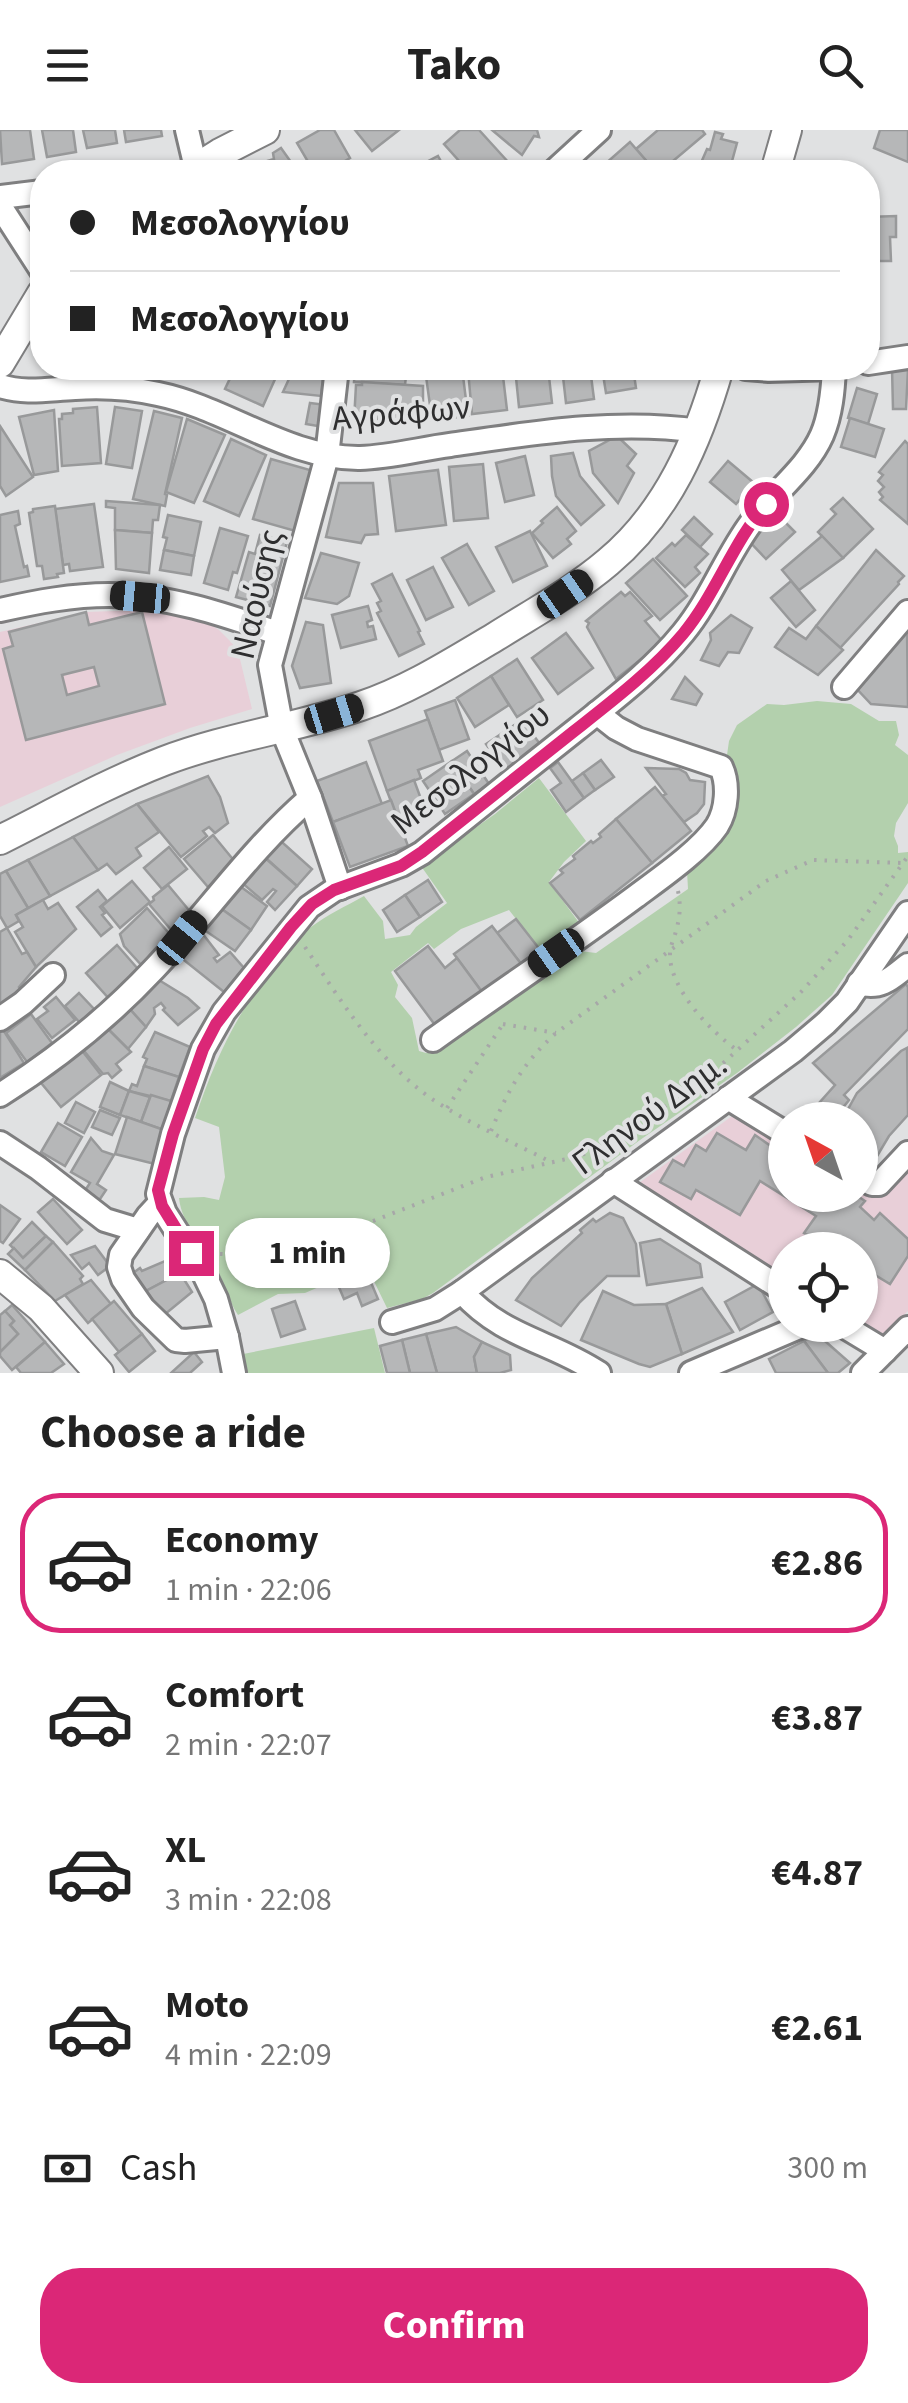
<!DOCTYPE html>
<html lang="en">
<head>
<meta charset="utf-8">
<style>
	body { margin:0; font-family:"Source Sans 3",sans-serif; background:#f6f6f6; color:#222; height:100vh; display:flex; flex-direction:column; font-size:38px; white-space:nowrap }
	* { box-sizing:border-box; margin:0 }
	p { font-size:32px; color:#767676 }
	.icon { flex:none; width:55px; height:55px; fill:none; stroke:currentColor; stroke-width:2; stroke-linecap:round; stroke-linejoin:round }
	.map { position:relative; height:1243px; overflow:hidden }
	.panel { display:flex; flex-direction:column; background:#fff; flex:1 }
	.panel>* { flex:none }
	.hud { position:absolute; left:30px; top:30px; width:850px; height:220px; border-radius:40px; box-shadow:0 2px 8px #0004; display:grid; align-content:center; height:220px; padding:0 40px; background:#fff }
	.needle { width:65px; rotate:320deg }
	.tools { position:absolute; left:768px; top:972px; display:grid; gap:20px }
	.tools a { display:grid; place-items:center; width:110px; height:110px; border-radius:50%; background:#fff; box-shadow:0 2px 8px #0004; font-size:50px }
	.end { position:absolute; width:45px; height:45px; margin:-22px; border:12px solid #db2777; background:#fff; box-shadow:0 0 0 5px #fff }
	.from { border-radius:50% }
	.bubble { position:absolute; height:70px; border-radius:35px; background:#fff; box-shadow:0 2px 8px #0004; font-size:32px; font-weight:700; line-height:70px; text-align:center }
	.car { position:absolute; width:30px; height:60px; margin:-30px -15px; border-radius:12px; box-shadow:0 0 8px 2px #0007; background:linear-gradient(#222 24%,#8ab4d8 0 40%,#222 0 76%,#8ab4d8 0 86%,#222 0) }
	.hud b { display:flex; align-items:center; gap:35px; height:95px; font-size:38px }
	.hud b+b { border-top:2px solid #e0e0e0 }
	.hud i { width:25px; height:25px; background:#222 }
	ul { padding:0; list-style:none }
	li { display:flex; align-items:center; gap:30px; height:140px; margin:0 20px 15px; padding:0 20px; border:5px solid transparent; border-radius:40px }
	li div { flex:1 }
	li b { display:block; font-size:38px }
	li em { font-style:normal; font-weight:700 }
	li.on { border-color:#db2777 }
	li>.icon { width:90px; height:90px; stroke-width:1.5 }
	h2 { padding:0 40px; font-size:45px; line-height:120px }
	.pay { display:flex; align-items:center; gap:25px; height:110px; padding:0 40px; font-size:38px }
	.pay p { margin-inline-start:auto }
	.primary-button { display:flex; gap:20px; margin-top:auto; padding:20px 40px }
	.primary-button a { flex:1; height:115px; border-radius:40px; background:#db2777; color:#fff; font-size:40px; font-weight:700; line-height:115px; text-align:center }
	header { display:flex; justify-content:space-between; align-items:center; height:130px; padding:0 40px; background:#fff; font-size:45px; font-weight:700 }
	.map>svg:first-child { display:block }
	.education { fill:#e8cfd8 }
	.green { fill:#b3d0ad }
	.building { fill:#b6b7b8; stroke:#98999a; stroke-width:2.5; fill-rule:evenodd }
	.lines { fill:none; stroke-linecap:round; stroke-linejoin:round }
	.minor-casing { stroke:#7f7f80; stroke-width:28 }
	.tertiary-casing { stroke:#7f7f80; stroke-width:32 }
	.path { stroke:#a7a7a8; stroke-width:4; stroke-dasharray:2.5 8; stroke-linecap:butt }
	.minor { stroke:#fff; stroke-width:22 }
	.tertiary { stroke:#fff; stroke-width:28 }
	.route { stroke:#db2777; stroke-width:12 }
	.labels { text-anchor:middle; stroke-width:8; stroke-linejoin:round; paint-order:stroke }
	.street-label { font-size:35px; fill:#2e2e2f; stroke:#e0e1e2 }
</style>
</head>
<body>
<header><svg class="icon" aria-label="menu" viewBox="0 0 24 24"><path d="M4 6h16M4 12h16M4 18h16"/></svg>Tako<svg class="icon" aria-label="search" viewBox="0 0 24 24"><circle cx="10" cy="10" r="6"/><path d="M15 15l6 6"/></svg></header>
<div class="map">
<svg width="908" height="1243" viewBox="0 0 908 1243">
	<rect width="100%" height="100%" fill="#e0e1e2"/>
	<g class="education">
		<polygon points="143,480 208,493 219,500 232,513 239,525 252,579 190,598 117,625 0,677 0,502 86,482"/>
		<polygon points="735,984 785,1015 785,1065 860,1065 860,1059 876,1068 908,1036 908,1181 882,1206 860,1192 860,1120 785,1120 785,1145 639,1053"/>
	</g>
	<g class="green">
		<path d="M817 571 851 574 879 591H896L899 605 895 615 908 625V673L896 693 894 706 898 716V723L908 722V753L832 865 796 897 737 943 640 1010 433 1163 422 1169 387 1178 369 1141H356L305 1163 278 1164 238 1185C229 1171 225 1155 217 1140 205 1116 182 1096 179 1068L204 1067 219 1070 225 1047 219 997 195 988C216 927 237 881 279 831 289 819 298 807 311 797 327 785 346 776 364 766L383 791 385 809 410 805 416 797 447 773 421 736 495 684 539 648 586 711 564 732 549 752 580 794 541 821 509 780 461 799 434 819 428 813 391 842 398 855 395 867 412 888 419 921 426 923 437 920 580 821 596 823 688 759 687 741 731 697 737 653 736 642 727 625 729 611 737 595 767 574 784 575Z"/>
		<polygon points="374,1198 385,1243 240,1243 238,1225"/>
	</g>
	<g class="building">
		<polygon points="0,0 30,0 34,29 2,34"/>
		<polygon points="42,0 73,0 76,22 47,27"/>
		<polygon points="83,0 115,0 117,13 87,18"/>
		<polygon points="124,0 161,0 162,6 126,12"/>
		<polygon points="320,0 334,0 350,28 326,42 314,42 297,13"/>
		<polygon points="355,0 399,0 372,21"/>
		<polygon points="460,0 479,0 510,34 500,42 469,42 444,14"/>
		<polygon points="492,0 537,0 539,7 534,6 522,25"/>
		<polygon points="658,0 702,0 705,4 660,42 656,42 636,19"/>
		<polygon points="880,0 908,0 908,32 874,18"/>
		<polygon points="715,2 723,4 721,9 737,13 729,42 697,42 707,19 710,20"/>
		<polygon points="630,12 656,42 596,42"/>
		<polygon points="281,18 298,42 252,42 251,36 274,29 273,23"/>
		<polygon points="438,26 447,42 417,42 415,38"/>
		<polygon points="896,86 896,107 890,107 891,131 868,131 868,87"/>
		<polygon points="235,238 280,238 263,276 225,259"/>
		<polygon points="294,238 324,238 321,266 283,262"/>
		<polygon points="355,238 407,238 405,255 354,252"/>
		<polygon points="436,238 462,238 468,286 432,290 425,239"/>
		<polygon points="489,238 502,238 507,280 472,284 468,240"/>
		<polygon points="515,238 548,238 552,273 519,277"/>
		<polygon points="562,238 590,238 594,269 566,273"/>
		<polygon points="602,238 633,238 636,258 606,263"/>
		<polygon points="892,238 908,239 906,279 893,279"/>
		<polygon points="362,252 423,256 423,288 354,291 356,255 362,255"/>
		<polygon points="857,258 877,264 868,294 848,288"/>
		<polygon points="310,273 327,275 324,297 306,294"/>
		<polygon points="97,277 101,333 62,336 59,289 62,289 62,284 73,283 73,279"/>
		<polygon points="115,277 142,281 132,338 106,334"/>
		<polygon points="54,280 58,341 34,345 19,287"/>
		<polygon points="154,281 182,288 165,364 167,365 165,376 133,369"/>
		<polygon points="850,288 884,299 875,327 841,317"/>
		<polygon points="187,289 225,305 194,373 166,362"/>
		<polygon points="0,296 33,347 6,366 0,356"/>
		<polygon points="617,306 636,324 627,336 634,343 618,373 593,343 589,321"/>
		<polygon points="231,309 266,325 239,386 204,371"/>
		<polygon points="905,311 908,314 908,394 880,370 883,367 879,362 884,357 878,351 883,345 879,342"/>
		<polygon points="573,323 580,346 604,375 581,395 556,366 552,346 551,326"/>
		<polygon points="525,326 534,365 505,372 496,333"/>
		<polygon points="271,329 317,342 299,402 253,389"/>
		<polygon points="728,331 754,353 736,374 710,352"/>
		<polygon points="483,334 488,388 454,391 449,337"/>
		<polygon points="438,340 446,395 396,401 389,346"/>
		<polygon points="339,353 373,353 378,404 365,405 361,413 326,407"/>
		<polygon points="843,368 873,399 843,428 818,402 836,384 831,379"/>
		<polygon points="106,371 160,375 158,390 153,390 152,403 115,400 115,378 106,377"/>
		<polygon points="94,374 103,437 70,441 69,434 63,435 55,379"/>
		<polygon points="55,376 64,443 57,444 58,447 44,449 42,436 37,436 29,383 33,382 33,379"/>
		<polygon points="557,377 576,401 567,409 571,414 553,428 532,403 543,393 541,391"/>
		<polygon points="18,381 20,394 15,396 24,437 27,436 29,446 0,452 0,385"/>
		<polygon points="777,384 795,402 766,429 749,411"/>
		<polygon points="168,385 201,392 194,426 164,420 167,408 163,407"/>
		<polygon points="694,387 712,404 700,417 682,400"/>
		<polygon points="220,398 248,406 237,443 233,442 228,460 204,453"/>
		<polygon points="115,400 152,403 149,443 116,439"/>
		<polygon points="530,401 547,436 513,452 496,417"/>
		<polygon points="260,405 287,412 270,476 236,467 249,422 255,424"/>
		<polygon points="686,405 708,424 695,437 700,443 685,457 656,428 672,413 675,416"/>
		<polygon points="822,406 843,428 799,460 782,440"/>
		<polygon points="467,414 494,461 469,475 442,428"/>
		<polygon points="164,420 194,426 191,445 160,440"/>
		<polygon points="876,420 904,446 898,452 899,454 840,518 816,496"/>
		<polygon points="321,423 359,433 349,466 337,474 305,468"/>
		<polygon points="653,429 687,466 660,490 626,453"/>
		<polygon points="433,437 453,477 426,490 407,450"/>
		<polygon points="392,444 420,501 418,502 424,514 399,526 377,483 381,481 377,473 381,471 372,454"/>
		<polygon points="791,451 815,480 796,497 771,468"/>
		<polygon points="621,462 625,466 630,462 652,486 645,491 663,512 616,549 587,497 589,493 586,491"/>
		<polygon points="368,476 372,490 367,492 368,497 373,496 376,509 341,518 332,485"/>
		<path d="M86 482 89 495 142 482 165 574 26 610 3 519 13 516 9 502ZM94 537 99 556 67 565 62 545Z"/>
		<polygon points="731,485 752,498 739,523 728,522 719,536 701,530 711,510 710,503"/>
		<polygon points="306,492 323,495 331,553 300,558 292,536"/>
		<polygon points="816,496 843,520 818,545 775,517 789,498 806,509"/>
		<polygon points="907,499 908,577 871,574 855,557"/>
		<polygon points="566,503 593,538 558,564 532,528"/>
		<polygon points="517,529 543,570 517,587 491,546"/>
		<polygon points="491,546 509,575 475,597 457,568"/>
		<polygon points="685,547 702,564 696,575 672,569"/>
		<polygon points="455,570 469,609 439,620 425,581"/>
		<polygon points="428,589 443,631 418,640 421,648 387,661 369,611"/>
		<polygon points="522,590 540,614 507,639 500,628 497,630 486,614"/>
		<polygon points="467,621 489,654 474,664 452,631"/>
		<polygon points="601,630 614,647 595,660 583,643"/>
		<polygon points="452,631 474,664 445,684 423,651"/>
		<polygon points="366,632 382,674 333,692 317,651"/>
		<polygon points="558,632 584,668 566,682 551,660 561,653 550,638"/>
		<polygon points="646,638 679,639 686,643 690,650 705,652 704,674 697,683 684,692 662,666 666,664"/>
		<polygon points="583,643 595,660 584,668 572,651"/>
		<polygon points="208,646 220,667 228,693 215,703 209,697 203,701 207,706 181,727 137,674"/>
		<polygon points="414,650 428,688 401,698 387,661"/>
		<polygon points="655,657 691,701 652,733 616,689"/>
		<polygon points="391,670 408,716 350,737 333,692"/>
		<polygon points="137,674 159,702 136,718 141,726 116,744 107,734 98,740 73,707"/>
		<polygon points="616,689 652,733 580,790 550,753 563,743 560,740 575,729 573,726 591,711 593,713 601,707 599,704"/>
		<polygon points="213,705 236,733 208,757 184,729"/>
		<polygon points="274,705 312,739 297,756 259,722"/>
		<polygon points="73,707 98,740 50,766 28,730"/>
		<polygon points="169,717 187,739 162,759 144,738"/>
		<polygon points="264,727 297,756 275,780 267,772 276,761 273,759 262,770 241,752"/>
		<polygon points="28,730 50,766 28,778 6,741"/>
		<polygon points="6,741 28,778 16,785 19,791 7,798 0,786 0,744"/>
		<polygon points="428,750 442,772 420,787 405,765"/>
		<polygon points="132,751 150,772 120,798 102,776"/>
		<polygon points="233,751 267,776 251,800 216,775"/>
		<polygon points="168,755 193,785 173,802 149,774 154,770 153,767"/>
		<polygon points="98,760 107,771 100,777 105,783 102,785 112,797 101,806 77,777"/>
		<polygon points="405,765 420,787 397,802 383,780"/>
		<polygon points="43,770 48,779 58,773 76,799 36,837 15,802 23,797 16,785"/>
		<polygon points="216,775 251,800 235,821 200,797"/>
		<polygon points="147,778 173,808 144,838 124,816 120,804"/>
		<polygon points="516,789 541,821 522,835 497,803"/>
		<polygon points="492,796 522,835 482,862 454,824"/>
		<polygon points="7,798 22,824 27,822 36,837 19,857 24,864 0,878 0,802"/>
		<polygon points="199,799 219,825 214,828 217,832 230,822 244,838 224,862 175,823"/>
		<polygon points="117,815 138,839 131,845 136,850 112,872 86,843"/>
		<polygon points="428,816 445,838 457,828 482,862 435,895 395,841"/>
		<polygon points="154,847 188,868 199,878 178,895 163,880 165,878 161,873 154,878 155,884 146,897 127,876"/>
		<polygon points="906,854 908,857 908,899 844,965 849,970 833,990 822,990 812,981 835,955 813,933"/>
		<polygon points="79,863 94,879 80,893 65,876"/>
		<polygon points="56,867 75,890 52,908 37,889 48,881 44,877"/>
		<polygon points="127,876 146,897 128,919 104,895"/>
		<polygon points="31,884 52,913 27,932 6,903"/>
		<polygon points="104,895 131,922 116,934 121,940 112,948 108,943 103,944 80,916"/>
		<polygon points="2,898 24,933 0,948 0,900"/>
		<polygon points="155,902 190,917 179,947 144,936 147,929 143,927"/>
		<polygon points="80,918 101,945 61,977 37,948"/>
		<polygon points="907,918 908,985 889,1006 873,1033 860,1024 860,990 842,990 857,963 901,921"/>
		<polygon points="144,936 179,947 171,971 129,961 132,954 137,956"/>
		<polygon points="110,952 129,961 120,985 100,977"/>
		<polygon points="129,961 150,967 141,992 120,985"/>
		<polygon points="151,965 171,971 164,1000 141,992"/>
		<polygon points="76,972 95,982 84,1003 65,993"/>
		<polygon points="100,980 120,988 112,1005 92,997"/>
		<polygon points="127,987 164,1000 155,1034 115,1024"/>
		<polygon points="58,993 82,1007 65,1036 41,1022"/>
		<polygon points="717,1003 746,1020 755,1005 775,1019 779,1011 785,1015 785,1065 856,1065 865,1071 860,1077 874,1090 880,1083 908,1109 908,1126 890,1154 860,1136 860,1120 834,1120 804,1103 816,1086 760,1051 740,1085 696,1060 691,1069 660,1052 673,1030 684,1036 696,1015 706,1021"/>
		<polygon points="91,1008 102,1021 114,1025 97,1054 106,1060 98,1072 84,1062 90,1053 71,1042"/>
		<polygon points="53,1069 82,1100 67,1114 38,1082"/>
		<polygon points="0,1075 20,1089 3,1113 0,1111"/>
		<polygon points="610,1083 623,1088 636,1114 639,1146 607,1146 580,1172 561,1196 516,1170 532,1148 582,1103 580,1100 593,1089 596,1092"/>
		<polygon points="32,1092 46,1106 23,1128 10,1115"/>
		<polygon points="46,1106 53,1112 25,1140 8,1124 14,1118 23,1128"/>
		<polygon points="660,1109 700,1134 702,1147 647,1155 640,1113"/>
		<polygon points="53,1112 83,1146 80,1149 83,1154 55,1171 25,1140"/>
		<polygon points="95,1116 110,1136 98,1145 89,1133 82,1139 71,1125"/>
		<polygon points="172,1128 180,1143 146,1161 133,1143 140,1138 142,1141"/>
		<polygon points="180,1143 192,1162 164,1185 146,1161"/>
		<polygon points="367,1143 378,1169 362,1176 357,1163 344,1169 338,1155"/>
		<polygon points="91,1150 111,1174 88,1193 65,1165"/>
		<polygon points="758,1154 773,1182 740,1200 725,1172"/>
		<polygon points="702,1158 733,1202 682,1224 666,1174"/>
		<polygon points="603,1161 634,1175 666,1174 682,1224 650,1237 639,1234 581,1210"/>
		<polygon points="114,1171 142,1204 119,1222 92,1189"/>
		<polygon points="295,1171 305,1199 281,1207 272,1179"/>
		<polygon points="12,1175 45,1212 12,1240 0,1226 0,1222 18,1204 10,1195 14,1191 5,1181"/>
		<polygon points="5,1181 14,1191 10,1195 18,1204 0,1222 0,1185"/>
		<polygon points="456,1197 482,1212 474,1227 477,1243 437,1243 426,1204"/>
		<polygon points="142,1204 155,1221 129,1242 115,1225"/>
		<polygon points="426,1204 437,1243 410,1243 402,1210"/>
		<polygon points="817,1204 850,1233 838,1243 828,1243 804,1211"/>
		<polygon points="402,1210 410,1243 387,1243 380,1216"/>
		<polygon points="804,1211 828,1243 776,1243 769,1229"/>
		<polygon points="45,1212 64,1234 51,1243 21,1243 16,1237"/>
		<polygon points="482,1212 510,1225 511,1240 500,1243 477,1243 474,1227"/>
		<polygon points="194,1222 202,1232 190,1243 171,1243"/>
	</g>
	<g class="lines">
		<defs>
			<g id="minor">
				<polyline points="187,0 197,42"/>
				<polyline points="553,42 599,0"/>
				<polyline points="0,67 42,62"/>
				<polyline points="0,76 42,141"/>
				<polyline points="868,233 908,227"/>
				<polyline points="337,238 327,326 270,535 282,599 310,668 340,758"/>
				<polyline points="746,238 769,240 835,238"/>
				<path d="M0 256C25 264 49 259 75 258 103 256 131 258 158 264 227 278 288 329 360 328 390 327 420 319 450 315 533 303 616 289 699 301"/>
				<path d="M0 480C36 472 72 465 109 465 167 465 223 484 277 503"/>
				<polyline points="844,557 908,482"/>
				<path d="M859 853C880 860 892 848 908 835"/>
				<polyline points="0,889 23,873 53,845"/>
				<path d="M433 910C500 862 569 816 635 767 659 749 700 721 717 696 727 680 729 654 721 637L637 609 616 598 597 583"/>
				<path d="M0 965C57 929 108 888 154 839 209 781 249 721 310 668"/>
				<polyline points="728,968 785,1003"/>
				<polyline points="0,1013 38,1038 105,1090 138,1100"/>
				<polyline points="860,1048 872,1054 879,1054 908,1023"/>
				<polyline points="613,1051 785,1161"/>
				<polyline points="160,1073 148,1086 121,1125 119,1137 123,1149 143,1178 176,1210 185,1211 227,1207"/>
				<path d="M462 1162C503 1208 551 1211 599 1243"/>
				<polyline points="392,1192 435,1179 462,1162 793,921 826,893 847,872 908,783"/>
				<polyline points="842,1195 885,1221"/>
				<path d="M234 1243 227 1207 216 1169 204 1144 165 1083 158 1064 173 1004 203 919 224 882 309 777 334 760 401 735 422 723C474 681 525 640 577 599 613 570 653 540 683 503 711 469 725 428 751 393 773 363 807 339 822 305 831 284 833 260 834 238"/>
				<polyline points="691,1243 804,1195"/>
				<polyline points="863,1243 908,1198"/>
			</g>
			<g id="tertiary">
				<polyline points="190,42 220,23 265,0"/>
				<polyline points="775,42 787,0"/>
				<polyline points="0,233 42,163"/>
				<path d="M0 710C54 683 107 653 164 631 227 607 296 598 361 576 409 560 451 533 495 507 533 483 574 461 608 432 668 382 698 311 719 238"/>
				<polyline points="0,1144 41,1178 99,1243"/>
			</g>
		</defs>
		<use href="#minor" class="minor-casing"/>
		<use href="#tertiary" class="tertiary-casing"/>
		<g class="path">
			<path d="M678 761C681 775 680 787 676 801 674 809 670 816 670 824 669 858 711 902 737 920"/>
			<path d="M305 817C341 871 376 928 429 967 467 993 512 1012 553 1033"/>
			<polyline points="503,894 556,903"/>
			<polyline points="447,978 503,894 501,891"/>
			<path d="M491 1001C508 960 523 933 556 903L766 751 813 730 903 733"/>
			<polyline points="220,1124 244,1125 308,1111 373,1091 486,1047 580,1026 612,1009 653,985 720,936 801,862 848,810 908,726"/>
		</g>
		<use href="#minor" class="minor"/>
		<use href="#tertiary" class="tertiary"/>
	</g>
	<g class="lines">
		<path class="route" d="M191 1123 162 1076 158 1060 173 1004 203 919 216 894 291 797 312 774 334 760 401 736 422 722C473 682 523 642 573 602 611 572 652 541 683 504 716 464 732 414 766 374"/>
	</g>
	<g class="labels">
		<g class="street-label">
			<text transform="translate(401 282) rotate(-5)" y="12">Αγράφων</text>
			<text transform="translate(256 464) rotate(-77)" y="12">Ναούσης</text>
			<text transform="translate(470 638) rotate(-38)" y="12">Μεσολογγίου</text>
			<text transform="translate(649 983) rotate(-36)" y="12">Γληνού Δημ.</text>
		</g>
	</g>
</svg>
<div class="tools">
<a><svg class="needle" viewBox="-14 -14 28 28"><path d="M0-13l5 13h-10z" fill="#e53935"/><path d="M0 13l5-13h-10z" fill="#767676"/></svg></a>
<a><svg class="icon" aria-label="locate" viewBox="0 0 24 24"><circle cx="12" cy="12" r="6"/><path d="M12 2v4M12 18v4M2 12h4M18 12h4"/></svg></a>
</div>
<i class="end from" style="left:766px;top:374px"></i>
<i class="end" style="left:191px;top:1123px"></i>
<div class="bubble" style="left:225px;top:1088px;width:165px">1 min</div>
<i class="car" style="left:565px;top:464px;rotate:55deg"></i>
<i class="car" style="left:140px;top:467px;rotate:275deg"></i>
<i class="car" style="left:334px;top:584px;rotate:73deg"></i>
<i class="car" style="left:182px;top:808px;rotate:39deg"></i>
<i class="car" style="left:556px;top:823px;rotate:235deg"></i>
<div class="hud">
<b><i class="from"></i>Μεσολογγίου</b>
<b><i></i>Μεσολογγίου</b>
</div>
</div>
<section class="panel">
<h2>Choose a ride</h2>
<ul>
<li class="on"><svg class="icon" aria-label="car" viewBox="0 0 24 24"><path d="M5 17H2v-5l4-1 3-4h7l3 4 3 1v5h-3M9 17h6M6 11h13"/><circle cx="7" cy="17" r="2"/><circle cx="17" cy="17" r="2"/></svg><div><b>Economy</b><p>1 min · 22:06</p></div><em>€2.86</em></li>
<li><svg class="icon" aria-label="car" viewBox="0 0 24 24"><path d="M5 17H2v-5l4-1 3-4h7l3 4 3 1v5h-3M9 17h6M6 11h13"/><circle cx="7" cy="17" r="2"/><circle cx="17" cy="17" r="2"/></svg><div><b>Comfort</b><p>2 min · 22:07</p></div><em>€3.87</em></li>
<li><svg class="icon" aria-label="car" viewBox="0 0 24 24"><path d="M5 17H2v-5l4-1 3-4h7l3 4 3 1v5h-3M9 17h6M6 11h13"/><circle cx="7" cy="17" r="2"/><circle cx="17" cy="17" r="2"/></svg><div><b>XL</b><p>3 min · 22:08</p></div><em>€4.87</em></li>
<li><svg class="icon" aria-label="car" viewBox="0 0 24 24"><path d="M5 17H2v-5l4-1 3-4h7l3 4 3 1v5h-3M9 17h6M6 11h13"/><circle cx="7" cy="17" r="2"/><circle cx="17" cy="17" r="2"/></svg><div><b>Moto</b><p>4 min · 22:09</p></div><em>€2.61</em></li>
</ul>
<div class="pay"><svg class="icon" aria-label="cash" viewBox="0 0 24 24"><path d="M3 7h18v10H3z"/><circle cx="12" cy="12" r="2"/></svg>Cash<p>300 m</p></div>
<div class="primary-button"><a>Confirm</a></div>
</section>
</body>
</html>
